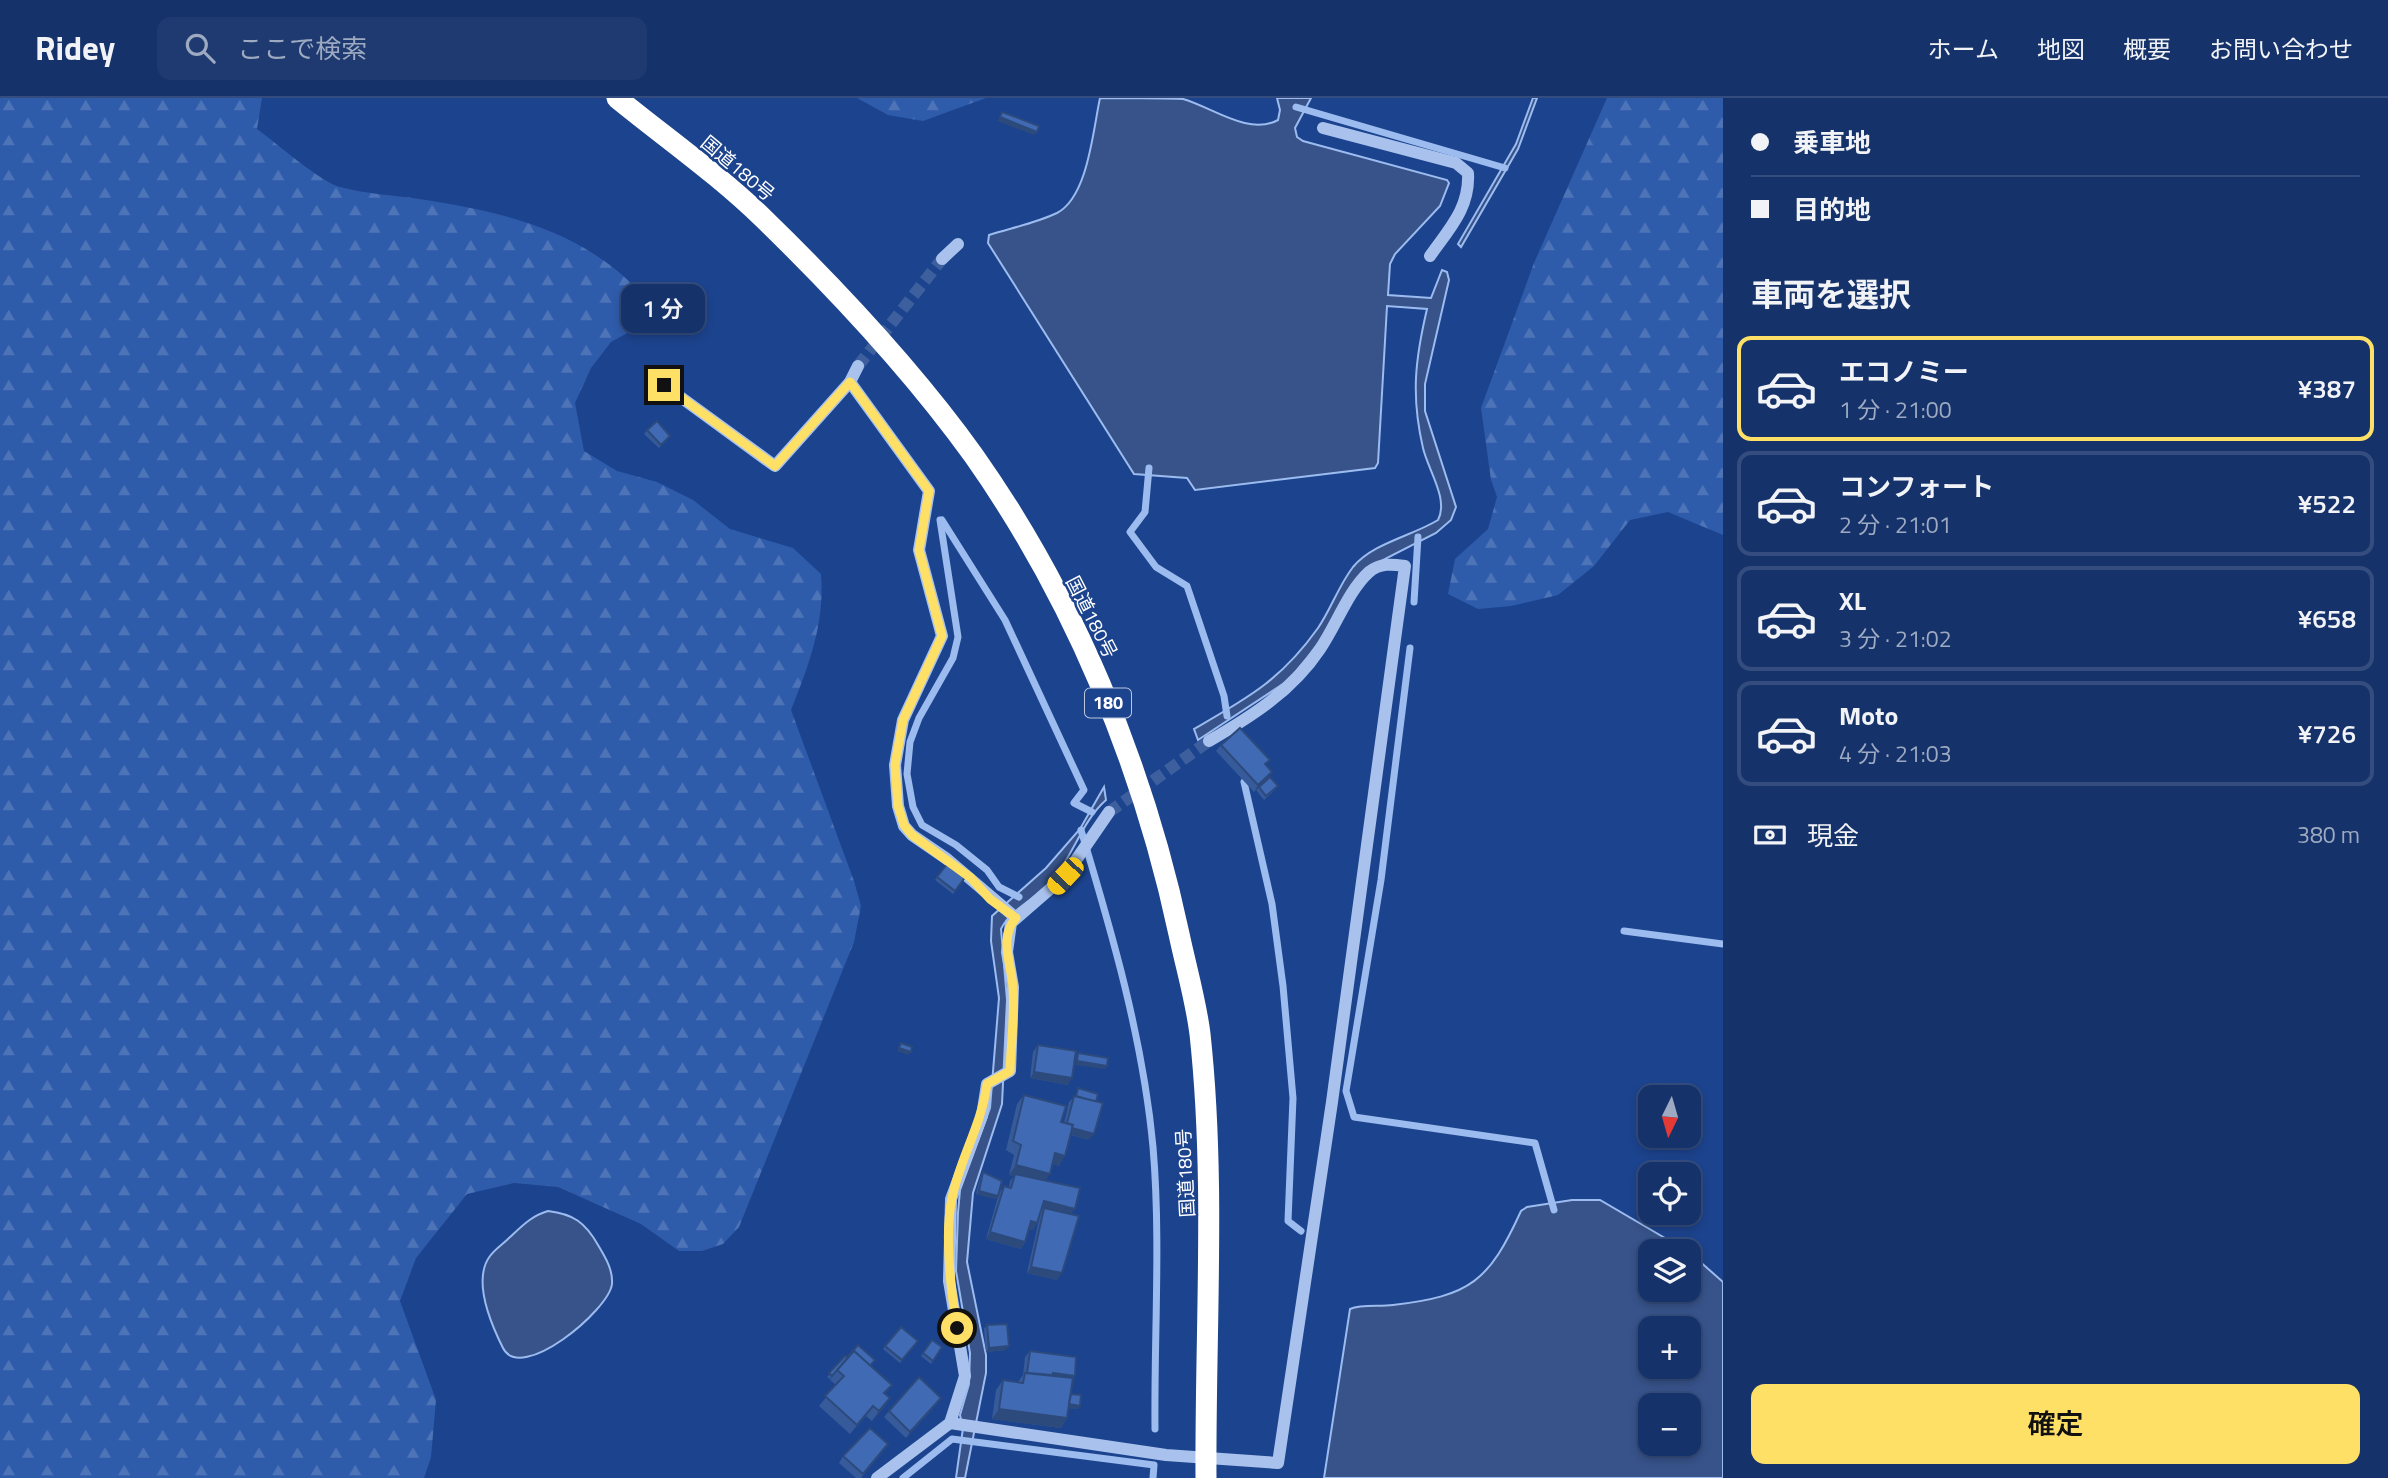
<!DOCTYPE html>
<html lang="ja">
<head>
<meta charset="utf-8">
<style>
	body { margin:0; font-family:"Titillium Web","Noto Sans JP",sans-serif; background:#1e3a70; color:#f1f3f6; height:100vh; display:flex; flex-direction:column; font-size:26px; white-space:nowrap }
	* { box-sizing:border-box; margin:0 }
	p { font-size:23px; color:#9daac1 }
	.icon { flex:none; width:38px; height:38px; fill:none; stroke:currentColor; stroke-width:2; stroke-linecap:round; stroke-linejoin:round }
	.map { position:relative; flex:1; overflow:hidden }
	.sheet { display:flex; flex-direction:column; background:#15326a; width:665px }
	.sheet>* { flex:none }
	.guide { display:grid; align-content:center; height:154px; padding:0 28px; background:#15326a }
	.needle { width:46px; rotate:185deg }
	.controls { position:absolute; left:1638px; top:987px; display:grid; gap:14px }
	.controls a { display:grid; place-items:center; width:63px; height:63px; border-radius:14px; background:#15326a; box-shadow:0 4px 10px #0003,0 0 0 2px #344d7e; font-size:35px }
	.end { position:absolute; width:32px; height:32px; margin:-16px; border:9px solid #fee067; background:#111; box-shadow:0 0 0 4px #111 }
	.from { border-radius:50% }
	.bubble { position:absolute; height:49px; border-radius:14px; background:#15326a; box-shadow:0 4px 10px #0003,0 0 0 2px #344d7e; font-size:23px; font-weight:600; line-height:49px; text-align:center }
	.car { position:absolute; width:21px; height:42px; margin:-21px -10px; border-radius:9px; box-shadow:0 0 5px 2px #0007; background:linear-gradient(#f5c518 24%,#345 0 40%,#f5c518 0 76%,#345 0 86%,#f5c518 0) }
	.guide b { display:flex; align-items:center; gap:24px; height:66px; font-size:26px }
	.guide b+b { border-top:2px solid #344d7e }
	.guide i { width:18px; height:18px; background:#f1f3f6 }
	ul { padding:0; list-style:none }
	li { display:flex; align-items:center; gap:21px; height:105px; margin:0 14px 10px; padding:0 14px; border:4px solid #344d7e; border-radius:14px }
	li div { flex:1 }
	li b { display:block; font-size:26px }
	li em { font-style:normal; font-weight:600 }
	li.active { border-color:#fee067 }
	li>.icon { width:63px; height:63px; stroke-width:1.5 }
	h2 { padding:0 28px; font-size:32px; line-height:84px }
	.pay { display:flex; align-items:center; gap:18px; height:77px; padding:0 28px; font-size:26px }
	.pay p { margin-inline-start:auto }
	.cta { display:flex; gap:14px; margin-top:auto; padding:14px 28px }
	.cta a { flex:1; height:80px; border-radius:14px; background:#fee067; color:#111; font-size:28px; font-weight:600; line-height:80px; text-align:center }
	header { display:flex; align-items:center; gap:42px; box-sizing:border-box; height:98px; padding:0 35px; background:#15326a; border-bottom:2px solid #344d7e }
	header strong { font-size:33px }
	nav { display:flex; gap:38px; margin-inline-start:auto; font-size:24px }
	.search { width:490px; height:63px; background:#1e3a70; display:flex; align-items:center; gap:18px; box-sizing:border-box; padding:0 24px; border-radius:14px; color:#9daac1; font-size:26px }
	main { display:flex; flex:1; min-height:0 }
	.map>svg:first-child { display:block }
	.forest { fill:url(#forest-firs) }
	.water { fill:#37538a; stroke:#9cbbef; stroke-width:2; fill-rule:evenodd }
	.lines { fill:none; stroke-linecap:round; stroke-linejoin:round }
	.stream { stroke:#9cbbef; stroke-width:7 }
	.minor-tunnel { stroke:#3e5f9e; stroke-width:12; stroke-dasharray:12 6; stroke-linecap:butt }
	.minor { stroke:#a9c2ed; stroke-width:12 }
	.highway { stroke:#fff; stroke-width:21 }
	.wall { fill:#375b9a }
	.shaded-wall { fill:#2d4a7d }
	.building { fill:#406ab3; stroke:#2d4a7d; stroke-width:2 }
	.route { stroke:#fee067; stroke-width:9 }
	.labels { text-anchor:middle; stroke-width:5; stroke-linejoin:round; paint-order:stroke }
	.shield { fill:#1c438d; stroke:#bbc7dd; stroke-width:2 }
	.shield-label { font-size:18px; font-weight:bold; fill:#fff }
	.street-label { font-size:19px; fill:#fff; stroke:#1c438d }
</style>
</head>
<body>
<header>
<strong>Ridey</strong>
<div class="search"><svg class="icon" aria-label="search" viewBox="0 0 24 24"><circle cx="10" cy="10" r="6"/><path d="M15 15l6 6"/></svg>ここで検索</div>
<nav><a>ホーム</a><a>地図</a><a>概要</a><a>お問い合わせ</a></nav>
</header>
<main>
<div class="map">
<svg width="1723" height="1380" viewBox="0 0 1723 1380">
	<defs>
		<pattern id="forest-firs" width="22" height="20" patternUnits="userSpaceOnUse" patternTransform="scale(1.75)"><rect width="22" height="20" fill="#2f5bab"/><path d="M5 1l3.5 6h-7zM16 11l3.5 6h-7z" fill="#4e74b8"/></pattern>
	</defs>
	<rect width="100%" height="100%" fill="#1c438d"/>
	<g class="forest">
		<path d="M0 0H262L257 31C275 44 322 85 340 89 365 96 393 97 419 101 511 115 594 135 655 211L633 232 611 244 591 270 575 305 584 353 617 373 657 384 693 402 730 431 793 450 821 476C825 525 809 567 791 612L854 783 861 808 854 844 739 1129 723 1146 702 1153H679L641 1126 558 1089 514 1085 467 1096 416 1160 400 1203 436 1302 431 1359 424 1380H0Z"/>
		<polygon points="857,0 986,0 923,23 888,17"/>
		<polygon points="1607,0 1723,0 1723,437 1668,414 1630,422 1594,468 1558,497 1511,508 1478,511 1448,496 1455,461 1488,431 1497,399 1491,382 1481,310 1534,165"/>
	</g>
	<g class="water">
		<path d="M1100 0C1123 0 1162 0 1183 1 1212 9 1248 38 1278 22L1280 12 1277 0H1311L1295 30 1297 39 1303 43 1447 82 1449 85 1440 108 1395 156 1390 166 1388 197 1431 200 1442 172 1447 174 1449 182 1425 286V313L1456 409 1451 422 1436 435 1377 465 1325 538 1289 582 1198 642 1194 631C1248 600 1281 582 1318 530 1331 511 1339 487 1353 469 1373 445 1412 438 1438 422 1449 401 1428 372 1423 350 1411 298 1415 262 1427 211L1387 208 1378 365 1375 370 1195 392 1187 380 1134 376 988 145 989 137C1011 130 1036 125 1057 115 1088 99 1093 32 1100 0Z"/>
		<polygon points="1533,0 1537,0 1518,51 1461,149 1458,146 1516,46"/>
		<path d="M1104 689 1106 702C1082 723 1073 758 1052 783 1038 800 1011 810 1001 831L1007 902 1002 1006 973 1095 967 1164 986 1257V1275L965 1380H956L963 1330 960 1317 969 1286 970 1255 956 1173 958 1115 960 1092 990 1010 999 900 991 843 992 818 1046 770 1080 731Z"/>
		<path d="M1572 1102H1600L1687 1153H1650V1192H1689V1154L1723 1184V1380H1324L1350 1211C1362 1206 1380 1209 1393 1207 1471 1198 1489 1183 1521 1113L1527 1109ZM1689 1230V1269H1650V1230ZM1689 1307V1346H1650V1307Z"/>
		<path d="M548 1113C573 1116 585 1124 598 1147 605 1159 613 1171 612 1186 609 1212 521 1286 503 1250 491 1226 472 1182 490 1158 495 1151 503 1146 509 1140 522 1128 531 1118 548 1113Z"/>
	</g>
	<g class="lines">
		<g class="stream">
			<polyline points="1296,9 1505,70"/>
			<polyline points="1149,370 1145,414 1130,434 1156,469 1187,488 1224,598 1227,618"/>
			<polyline points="940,422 958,539 953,560 919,620 910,644 907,676 913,709 922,727 956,747 987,772 999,789 1019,799"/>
			<polyline points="942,422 1005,522 1084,692 1074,705 1092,714"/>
			<polyline points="1414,504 1418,439"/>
			<polyline points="1410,550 1381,782 1346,993 1354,1019 1535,1045 1554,1112"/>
			<polyline points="1244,684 1272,806 1283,888 1293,1000 1288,1123 1301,1133"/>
			<path d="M1081 732C1112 835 1143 941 1153 1049 1161 1142 1154 1237 1155 1331"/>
			<polyline points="1624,833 1723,846"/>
			<polyline points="903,1380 952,1341 1154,1367 1153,1380"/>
		</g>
		<g class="minor-tunnel">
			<polyline points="858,268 942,161"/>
			<polyline points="1109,714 1209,643"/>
		</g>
		<g class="minor">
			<path d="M1323 30 1456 65 1468 75C1470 110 1449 131 1430 158"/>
			<polyline points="942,161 958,146"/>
			<polyline points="850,284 929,393 919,452 942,538 903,622 895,667 898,708 904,728 912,737 947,761 1016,820"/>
			<polyline points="664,287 775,368 850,284 858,268"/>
			<path d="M950 1325 1166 1357 1278 1365 1332 1004 1405 468C1391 466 1380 465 1369 474 1348 493 1336 528 1320 551 1292 593 1252 618 1209 643"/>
			<polyline points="877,1380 950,1325 965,1278 949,1183 951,1101 982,1018 987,986 1010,973 1013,889 1007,854 1011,825 1065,778 1109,714"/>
		</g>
		<path class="highway" d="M617 0C666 40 719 77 764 121 839 194 913 273 974 358 1074 500 1143 667 1179 836 1186 869 1196 903 1200 936 1216 1084 1205 1232 1206 1380"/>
	</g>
	<g class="wall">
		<polygon points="647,332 670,338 659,350 644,336"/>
		<polygon points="1221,647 1266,667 1272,674 1268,681 1276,691 1264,702 1256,692 1259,689 1254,694 1216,653"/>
		<polygon points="948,765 966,778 953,796 935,782"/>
		<polygon points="1038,947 1068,987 1030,980 1033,954"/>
		<polygon points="1078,990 1089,1042 1071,1037 1059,1068 1053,1066 1045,1083 1071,1116 1057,1182 1027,1175 1040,1117 1037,1125 1033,1132 1029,1131 1025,1144 1021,1151 986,1141 999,1095 1004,1088 1009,1089 1010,1083 1014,1078 1009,1077 1014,1057 1006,1052 1017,1006 1024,997 1061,1024 1064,1025 1069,1004 1075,998"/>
		<polygon points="983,1074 996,1101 976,1096 981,1077"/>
		<polygon points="987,1227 1006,1252 986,1254 984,1231"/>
		<polygon points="901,1229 918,1243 900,1265 883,1251"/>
		<polygon points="932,1242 942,1249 931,1266 921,1258"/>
		<polygon points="1030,1253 1075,1278 1073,1280 1071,1296 1080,1308 1078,1311 1069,1310 1067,1320 1061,1330 992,1321 996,1292 1003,1282 1018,1284 1023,1277 1025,1259"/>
		<polygon points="850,1256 871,1268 886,1296 890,1300 872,1323 866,1318 850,1336 819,1308 836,1287 830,1282 834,1276 830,1281 827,1279"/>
		<polygon points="937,1306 906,1340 884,1319 889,1313"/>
		<polygon points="888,1346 861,1380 856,1380 839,1365 843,1358"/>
	</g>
	<g class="shaded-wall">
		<polygon points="1000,19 1037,34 1034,37 997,23"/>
		<polygon points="1272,674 1268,681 1254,694 1258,687"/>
		<polygon points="899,950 911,954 908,957 897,953"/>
		<polygon points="1077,963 1107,968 1105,971 1075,967"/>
		<polygon points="1034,974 1072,980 1068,987 1030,980"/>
		<polygon points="1066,1028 1094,1036 1089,1042 1061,1034"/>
		<polygon points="1055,1055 1065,1058 1059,1068 1049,1065"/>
		<polygon points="1016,1067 1050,1076 1043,1086 1009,1077"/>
		<polygon points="979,1093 998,1098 996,1101 976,1096"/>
		<polygon points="1044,1103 1075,1111 1070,1117 1039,1110"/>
		<polygon points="1031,1123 1037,1125 1033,1132 1027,1130"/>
		<polygon points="990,1134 1025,1144 1021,1151 986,1141"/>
		<polygon points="1031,1169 1062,1175 1057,1182 1027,1175"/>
		<polygon points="1009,1248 1006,1252 986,1254 989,1250"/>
		<polygon points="1053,1275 1075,1278 1070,1284 1048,1285"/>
		<polygon points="890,1300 884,1310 872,1323 879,1313"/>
		<polygon points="941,1300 937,1306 906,1340 910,1334"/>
		<polygon points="1067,1306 1080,1308 1078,1311 1065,1310"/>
		<polygon points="873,1308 866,1318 850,1336 857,1327"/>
		<polygon points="999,1311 1067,1320 1061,1330 992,1321"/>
	</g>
	<g class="building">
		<polygon points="1002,14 1039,28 1037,34 1000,19"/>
		<polygon points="657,323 670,338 661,347 647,332"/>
		<polygon points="1240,630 1270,662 1265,666 1272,674 1258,687 1221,647"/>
		<polygon points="1270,679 1278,688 1266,698 1259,689"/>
		<polygon points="948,765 966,778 955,793 937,779"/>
		<polygon points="901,945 912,949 911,954 899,950"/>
		<polygon points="1038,947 1076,953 1072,980 1034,974"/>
		<polygon points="1078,955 1108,960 1107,968 1077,963"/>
		<polygon points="1078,990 1098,996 1096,1004 1076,998"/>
		<polygon points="1024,997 1066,1008 1061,1024 1073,1027 1065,1058 1055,1055 1050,1076 1016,1067 1021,1047 1013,1043"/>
		<polygon points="1074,998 1103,1005 1094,1036 1072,1030 1073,1027 1067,1025"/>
		<polygon points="983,1074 1002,1083 998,1098 979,1093"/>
		<polygon points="1015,1076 1080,1090 1075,1111 1044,1103 1037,1125 1031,1123 1025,1144 990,1134 1004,1088 1011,1090"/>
		<polygon points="1044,1110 1079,1118 1062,1175 1031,1169"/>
		<polygon points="1007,1226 1009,1248 989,1250 987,1227"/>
		<polygon points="901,1229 918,1243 902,1262 885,1248"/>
		<polygon points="932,1242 942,1249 933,1263 923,1255"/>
		<polygon points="858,1247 875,1262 870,1268 854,1253 851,1256 850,1256"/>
		<polygon points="854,1253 892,1287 884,1295 890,1300 879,1313 873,1308 857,1327 825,1298 844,1278 837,1272"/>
		<polygon points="1030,1253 1076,1259 1075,1278 1053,1275 1053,1277 1027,1275"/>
		<polygon points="845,1258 848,1259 832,1278 829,1275"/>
		<polygon points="1025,1275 1073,1280 1067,1320 999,1311 1003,1282 1023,1285"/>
		<polygon points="919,1279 941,1300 910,1334 889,1313"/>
		<polygon points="1071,1296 1081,1297 1080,1308 1069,1306"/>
		<polygon points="870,1330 888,1346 863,1376 843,1358"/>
	</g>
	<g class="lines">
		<path class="route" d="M664 287 775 368 850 284 929 393 919 452 942 538 903 622 895 667 898 708 904 727 912 737 971 780 990 801 1016 820C998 840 1012 867 1013 890 1015 917 1011 946 1010 973L987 986C981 1029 960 1060 952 1100 944 1137 951 1193 957 1230"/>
	</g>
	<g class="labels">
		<rect class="shield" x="1085" y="590.5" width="46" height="29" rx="5"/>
		<g class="shield-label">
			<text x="1108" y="611">180</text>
		</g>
		<g class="street-label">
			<text transform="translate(738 70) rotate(40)" y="7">国道180号</text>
			<text transform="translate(1092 519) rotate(63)" y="7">国道180号</text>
			<text transform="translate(1185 1075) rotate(-93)" y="7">国道180号</text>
		</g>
	</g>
</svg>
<div class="controls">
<a><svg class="needle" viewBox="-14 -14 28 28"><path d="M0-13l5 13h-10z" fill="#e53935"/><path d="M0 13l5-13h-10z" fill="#9daac1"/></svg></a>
<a><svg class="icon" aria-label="locate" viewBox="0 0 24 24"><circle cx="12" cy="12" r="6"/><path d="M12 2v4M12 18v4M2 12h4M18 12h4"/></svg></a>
<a><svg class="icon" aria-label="layers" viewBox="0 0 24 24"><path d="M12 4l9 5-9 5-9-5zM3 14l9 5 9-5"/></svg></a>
<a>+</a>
<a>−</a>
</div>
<i class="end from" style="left:957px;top:1230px"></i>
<i class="end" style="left:664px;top:287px"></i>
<div class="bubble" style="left:621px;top:186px;width:84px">1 分</div>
<i class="car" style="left:1065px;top:778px;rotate:223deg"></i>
</div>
<section class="sheet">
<div class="guide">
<b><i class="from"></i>乗車地</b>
<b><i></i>目的地</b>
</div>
<h2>車両を選択</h2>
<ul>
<li class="active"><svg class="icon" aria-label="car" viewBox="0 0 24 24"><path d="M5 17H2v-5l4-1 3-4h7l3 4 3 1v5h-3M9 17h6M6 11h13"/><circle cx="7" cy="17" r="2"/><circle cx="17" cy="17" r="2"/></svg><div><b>エコノミー</b><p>1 分 · 21:00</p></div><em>¥387</em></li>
<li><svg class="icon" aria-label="car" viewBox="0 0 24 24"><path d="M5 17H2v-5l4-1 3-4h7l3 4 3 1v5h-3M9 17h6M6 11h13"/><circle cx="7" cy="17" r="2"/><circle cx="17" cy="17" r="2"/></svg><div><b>コンフォート</b><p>2 分 · 21:01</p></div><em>¥522</em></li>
<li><svg class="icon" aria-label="car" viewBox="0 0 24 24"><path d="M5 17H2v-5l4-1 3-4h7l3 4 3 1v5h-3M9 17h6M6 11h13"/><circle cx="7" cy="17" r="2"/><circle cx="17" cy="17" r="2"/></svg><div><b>XL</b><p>3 分 · 21:02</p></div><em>¥658</em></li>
<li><svg class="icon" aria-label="car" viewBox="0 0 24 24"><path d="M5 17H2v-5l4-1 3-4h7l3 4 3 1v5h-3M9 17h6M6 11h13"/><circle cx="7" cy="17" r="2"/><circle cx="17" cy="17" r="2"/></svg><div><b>Moto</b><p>4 分 · 21:03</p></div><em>¥726</em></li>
</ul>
<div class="pay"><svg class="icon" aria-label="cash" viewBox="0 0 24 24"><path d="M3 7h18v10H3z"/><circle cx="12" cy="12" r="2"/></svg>現金<p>380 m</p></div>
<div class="cta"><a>確定</a></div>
</section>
</main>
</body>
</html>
